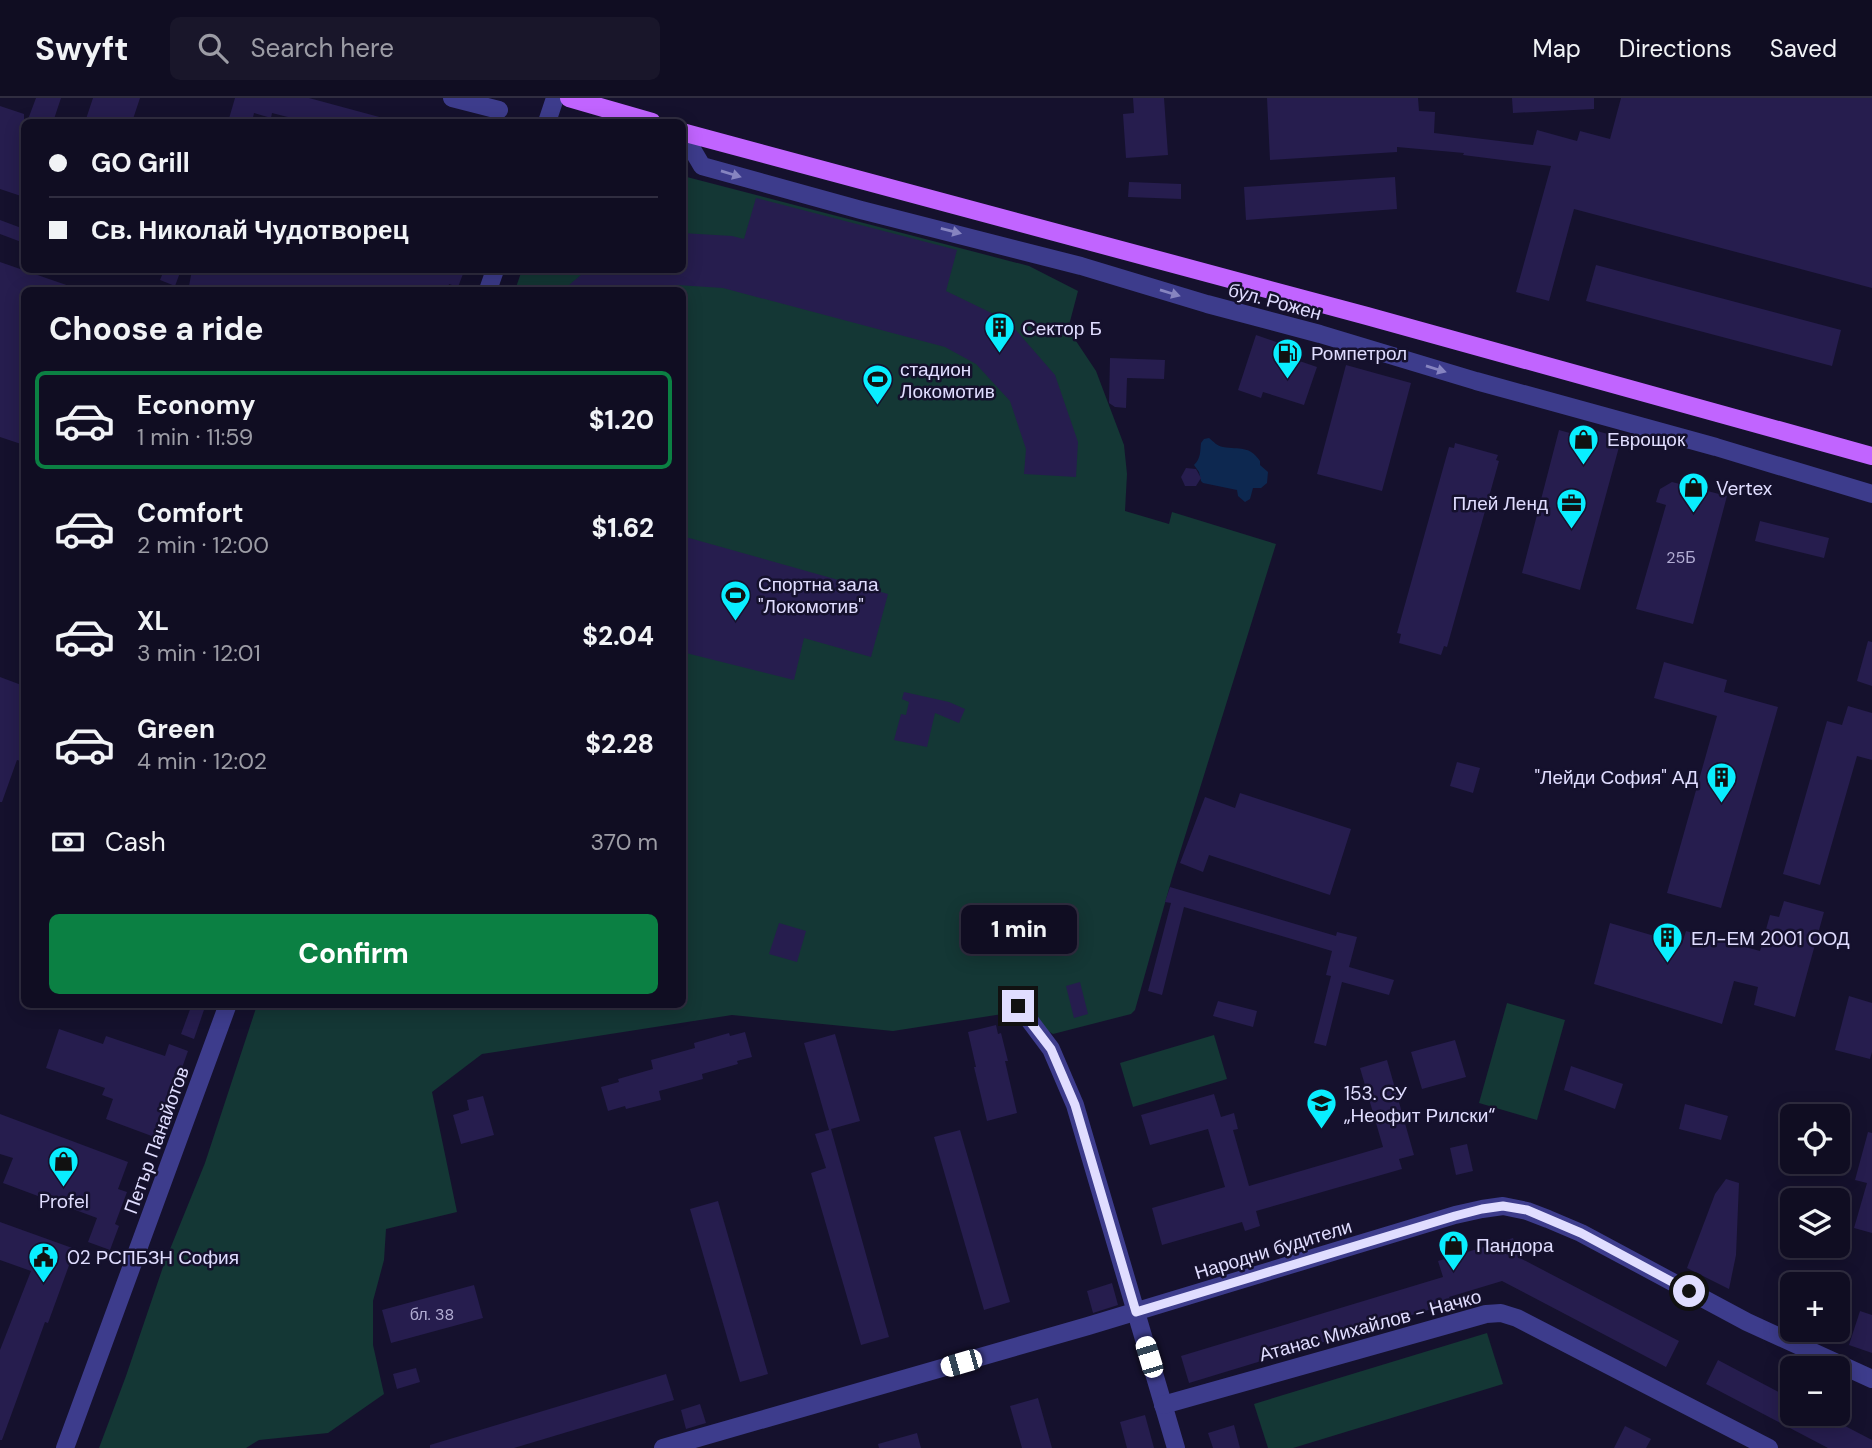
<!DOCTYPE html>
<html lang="en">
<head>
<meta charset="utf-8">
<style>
	body { margin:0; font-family:"DM Sans",sans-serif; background:#19162a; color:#f1f3f6; height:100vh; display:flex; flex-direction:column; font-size:26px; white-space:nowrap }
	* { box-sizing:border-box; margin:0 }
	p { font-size:23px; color:#9c9ca5 }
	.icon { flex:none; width:38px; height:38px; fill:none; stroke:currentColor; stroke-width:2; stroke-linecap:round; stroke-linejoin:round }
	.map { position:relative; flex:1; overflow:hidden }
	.drawer { position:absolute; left:21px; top:189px; width:665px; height:721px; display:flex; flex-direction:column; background:#100d22; border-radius:10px; box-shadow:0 4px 18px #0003,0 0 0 2px #302d40 }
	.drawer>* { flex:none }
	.hud { position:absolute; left:21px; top:21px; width:665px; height:154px; border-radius:10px; box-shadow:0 4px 18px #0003,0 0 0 2px #302d40; display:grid; align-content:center; height:154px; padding:0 28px; background:#100d22 }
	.fabs { position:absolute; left:1780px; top:1006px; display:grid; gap:14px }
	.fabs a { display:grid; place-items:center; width:70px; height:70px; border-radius:10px; background:#100d22; box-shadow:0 4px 18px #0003,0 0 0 2px #302d40; font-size:35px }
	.end { position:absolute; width:32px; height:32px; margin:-16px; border:9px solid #e0ddff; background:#111; box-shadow:0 0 0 4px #111 }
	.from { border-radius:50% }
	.bubble { position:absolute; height:49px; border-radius:10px; background:#100d22; box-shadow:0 4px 18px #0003,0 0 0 2px #302d40; font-size:23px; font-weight:800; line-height:49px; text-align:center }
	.car { position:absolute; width:21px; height:42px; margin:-21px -10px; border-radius:9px; box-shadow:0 0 5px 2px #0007; background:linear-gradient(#fff 24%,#345 0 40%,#fff 0 76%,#345 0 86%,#fff 0) }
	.hud b { display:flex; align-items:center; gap:24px; height:66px; font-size:26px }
	.hud b+b { border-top:2px solid #302d40 }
	.hud i { width:18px; height:18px; background:#f1f3f6 }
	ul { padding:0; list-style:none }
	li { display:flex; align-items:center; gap:21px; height:98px; margin:0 14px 10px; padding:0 14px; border:4px solid transparent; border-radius:10px }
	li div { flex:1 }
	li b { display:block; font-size:26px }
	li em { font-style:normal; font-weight:800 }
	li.selected { border-color:#0b8043 }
	li>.icon { width:63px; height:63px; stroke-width:1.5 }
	h2 { padding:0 28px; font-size:32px; line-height:84px }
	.pay { display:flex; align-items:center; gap:18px; height:77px; padding:0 28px; font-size:26px }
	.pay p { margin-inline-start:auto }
	.button { display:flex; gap:14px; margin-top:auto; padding:14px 28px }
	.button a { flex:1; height:80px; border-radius:10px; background:#0b8043; color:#fff; font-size:28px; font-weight:800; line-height:80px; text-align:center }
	header { display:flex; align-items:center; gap:42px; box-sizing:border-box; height:98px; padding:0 35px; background:#100d22; border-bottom:2px solid #302d40 }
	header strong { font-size:33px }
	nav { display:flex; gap:38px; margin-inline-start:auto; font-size:24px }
	.search { width:490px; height:63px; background:#19162a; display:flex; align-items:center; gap:18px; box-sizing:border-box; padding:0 24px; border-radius:10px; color:#9c9ca5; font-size:26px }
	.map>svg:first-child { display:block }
	.green { fill:#143735 }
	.water { fill:#0d2850 }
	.building { fill:#261d4e }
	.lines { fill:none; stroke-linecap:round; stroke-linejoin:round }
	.minor { stroke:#3d3c8c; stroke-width:18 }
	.primary { stroke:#c164ff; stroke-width:18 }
	.oneway { fill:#8684c0 }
	.route { stroke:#e0ddff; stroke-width:9 }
	.labels { text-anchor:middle; stroke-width:5; stroke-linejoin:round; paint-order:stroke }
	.number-label { font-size:16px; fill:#b2add3 }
	.street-label { font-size:19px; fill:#e0ddff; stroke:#15112d }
	.poi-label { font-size:19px; fill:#e0ddff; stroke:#15112d; text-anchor:start }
</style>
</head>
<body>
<header>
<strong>Swyft</strong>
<div class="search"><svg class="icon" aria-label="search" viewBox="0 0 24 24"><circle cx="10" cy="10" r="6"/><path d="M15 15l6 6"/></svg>Search here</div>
<nav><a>Map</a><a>Directions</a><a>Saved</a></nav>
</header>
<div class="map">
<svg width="1872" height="1350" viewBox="0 0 1872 1350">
	<rect width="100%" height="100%" fill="#15112d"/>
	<g class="green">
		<polygon points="683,78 1029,168 1078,193 1068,231 1096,273 1124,347 1127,376 1125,413 1169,426 1172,414 1276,446 1172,780 1135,912 1131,916 1053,936 1048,933 1025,902 1009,915 893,933 732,917 482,956 432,994 457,1114 386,1131 384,1162 373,1203 373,1247 384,1296 328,1335 259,1342 246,1350 99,1350 126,1278 164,1166 205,1065 257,907 682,906 682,192 515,192 522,172 682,172"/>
		<polygon points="1507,905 1565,922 1537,1022 1479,1005"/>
		<polygon points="1214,937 1227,981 1133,1009 1120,965"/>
		<polygon points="1487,1235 1503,1286 1293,1350 1268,1350 1254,1306"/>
	</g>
	<path class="water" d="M1209 340C1214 344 1217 348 1223 349 1240 352 1249 347 1260 363V367L1268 374 1267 385 1261 390H1253L1250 401 1245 404 1238 398 1237 392 1203 385 1201 383 1199 374 1194 367C1201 360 1200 354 1201 345L1204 341Z"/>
	<g class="building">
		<polygon points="36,0 61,0 53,24 27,24"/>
		<polygon points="93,0 140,0 132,24 85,24"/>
		<polygon points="235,0 309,0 383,20 383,24 307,24 272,15 271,20 254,15 252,24 228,24"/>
		<polygon points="1133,0 1164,0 1168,57 1126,60 1123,16 1134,15"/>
		<polygon points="1267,0 1418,0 1419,13 1435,14 1434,35 1533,47 1537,32 1577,43 1580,33 1610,41 1621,0 1872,0 1872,190 1574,111 1549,203 1516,194 1551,68 1463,57 1464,55 1397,49 1397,54 1270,62"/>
		<polygon points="1512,0 1594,0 1594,11 1513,15"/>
		<polygon points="0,8 24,16 24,99 0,91"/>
		<polygon points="1395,79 1397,111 1246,122 1244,89"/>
		<polygon points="1129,84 1181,86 1181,101 1128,99"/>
		<polygon points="756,100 957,152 946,193 1008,223 1055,277 1078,344 1076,379 1024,376 1026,351 1010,303 976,266 945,249 723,190 677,187 661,192 563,192 587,172 682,172 682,135 732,138 744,141"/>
		<polygon points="0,122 24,131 24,145 0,136"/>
		<polygon points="0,164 75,190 75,192 24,192 24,347 0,339"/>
		<polygon points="1596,167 1841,232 1832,268 1586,203"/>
		<polygon points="164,172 181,172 175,188 160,182"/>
		<polygon points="192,172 451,172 463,176 458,189 449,186 448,192 199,192 189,188"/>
		<polygon points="1256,237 1279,245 1276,255 1317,269 1304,307 1263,294 1261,300 1238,292"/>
		<polygon points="1110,260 1165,262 1164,281 1127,280 1126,310 1115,309 1109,305"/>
		<polygon points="1346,267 1411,285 1382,393 1317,376"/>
		<polygon points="1559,332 1595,342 1597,333 1615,338 1612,347 1619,349 1580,492 1522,475"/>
		<polygon points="1455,345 1498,357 1496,362 1499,363 1447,549 1444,548 1441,557 1399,545 1401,536 1397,535 1449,349 1454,350"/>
		<polygon points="1186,370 1196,371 1201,380 1196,388 1185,388 1181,379"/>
		<polygon points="1672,384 1727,398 1693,526 1636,511 1666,407 1656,404 1660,391"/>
		<polygon points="1760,423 1829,440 1824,460 1755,443"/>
		<polygon points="682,438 888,496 871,559 804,540 794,582 682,554"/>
		<polygon points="1868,543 1872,544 1872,588 1857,583"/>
		<polygon points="1664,564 1727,582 1724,594 1778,609 1721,810 1667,795 1717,618 1654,600"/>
		<polygon points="0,579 24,588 24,664 17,662 2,704 0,704"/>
		<polygon points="904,594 949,604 965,611 959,625 935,615 927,649 894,642 901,616 906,617 909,604 902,601"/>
		<polygon points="1848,608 1872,615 1872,662 1857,658 1820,787 1783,776 1827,623 1842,627"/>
		<polygon points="1457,664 1480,670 1473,695 1450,688"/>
		<polygon points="1240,695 1351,731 1330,797 1209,757 1203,774 1180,765 1205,699 1235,710"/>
		<polygon points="1170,789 1336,838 1337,834 1357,839 1349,869 1394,882 1389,897 1342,884 1326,948 1314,945 1331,878 1326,877 1332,853 1184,809 1162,897 1148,893 1171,805 1165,804"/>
		<polygon points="1784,803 1824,814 1795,919 1754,907 1758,889 1734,883 1722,926 1594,886 1610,825 1682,846 1686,833 1760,853 1770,817 1779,819"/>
		<polygon points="779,825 806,833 797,864 769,856"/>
		<polygon points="1080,884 1088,916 1074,920 1066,888"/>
		<polygon points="1849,898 1872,905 1872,954 1870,961 1835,952"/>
		<polygon points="1218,903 1257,913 1253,929 1213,918"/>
		<polygon points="192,906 206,906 194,941 181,936"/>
		<polygon points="996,927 998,936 1001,935 1008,963 1005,963 1017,1015 987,1023 974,969 976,969 968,934"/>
		<polygon points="59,931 103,946 106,938 165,958 169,946 188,953 157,1040 106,1021 113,1001 102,997 105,990 46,970"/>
		<polygon points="745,934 752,959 737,963 738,966 702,976 703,981 659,993 661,1002 626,1011 625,1008 608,1013 601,989 619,984 618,981 653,971 651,962 695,950 694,945 729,935 730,938"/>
		<polygon points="835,936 860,1023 831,1031 889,1239 861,1247 811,1075 826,1070 815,1036 829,1032 804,945"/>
		<polygon points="1455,942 1466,979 1422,991 1411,954"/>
		<polygon points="1387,962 1414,1057 1399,1061 1402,1071 1256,1113 1260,1128 1245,1133 1242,1124 1162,1147 1152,1110 1225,1089 1208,1031 1150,1047 1141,1017 1214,996 1221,1019 1234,1015 1238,1031 1233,1032 1249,1088 1383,1049 1360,970"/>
		<polygon points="1571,968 1623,986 1615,1011 1564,992"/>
		<polygon points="483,998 494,1037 461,1046 453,1017 469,1012 467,1002"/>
		<polygon points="1685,1006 1728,1018 1721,1042 1679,1031"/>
		<polygon points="0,1016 128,1064 118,1091 127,1094 115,1126 119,1128 110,1152 88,1144 97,1120 3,1085 13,1060 0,1056"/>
		<polygon points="960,1032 1010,1204 984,1212 934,1039"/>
		<polygon points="1868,1034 1872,1035 1872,1135 1854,1130 1867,1085 1855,1082"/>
		<polygon points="1467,1046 1473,1073 1456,1077 1450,1050"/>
		<polygon points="1726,1081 1739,1085 1736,1157 1729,1191 1687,1170 1715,1096"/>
		<polygon points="718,1103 768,1276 740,1284 690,1111"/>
		<polygon points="0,1124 75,1151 48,1225 45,1224 2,1342 0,1342 0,1252 31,1173 0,1162"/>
		<polygon points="1513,1140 1520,1160 1679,1243 1666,1269 1502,1183 1449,1199 1451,1205 1189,1285 1181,1258 1443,1179 1438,1163"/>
		<polygon points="1112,1185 1118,1207 1093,1215 1087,1193"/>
		<polygon points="474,1187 483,1220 391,1245 382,1212"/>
		<polygon points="1860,1213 1872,1217 1872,1255 1849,1247"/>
		<polygon points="1718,1262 1792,1301 1792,1316 1822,1316 1872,1342 1872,1350 1828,1350 1706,1286"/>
		<polygon points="416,1270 420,1284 397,1291 393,1276"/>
		<polygon points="666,1276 674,1302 514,1350 430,1350 430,1347"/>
		<polygon points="1038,1300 1052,1350 1022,1350 1010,1308"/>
		<polygon points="700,1306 706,1325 686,1331 681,1312"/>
		<polygon points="1145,1317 1154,1350 1127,1350 1120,1324"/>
		<polygon points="1234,1327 1240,1350 1213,1350 1208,1335"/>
		<polygon points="1625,1328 1651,1341 1646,1350 1614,1350"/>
		<polygon points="917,1335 921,1350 879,1350 878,1346"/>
	</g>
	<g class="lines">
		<g class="minor">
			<polyline points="452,0 499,12"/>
			<polyline points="547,24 555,0"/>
			<polyline points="682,34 702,68 861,112 1081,168 1207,206 1320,236 1476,283 1716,349 1872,396"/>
			<polyline points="488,192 495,172"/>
			<polyline points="1018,907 1051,951 1075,1007 1176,1350"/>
			<polyline points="1163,1307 1486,1216 1501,1215 1517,1220 1769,1350"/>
			<polyline points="65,1350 228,906"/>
			<polyline points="663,1350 1088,1228 1455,1117 1482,1111 1503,1108 1527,1113 1548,1121 1581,1135 1747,1224 1872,1281"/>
		</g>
		<g class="primary">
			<polyline points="569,0 652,24"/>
			<polyline points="682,34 1367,218 1872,358"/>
		</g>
	</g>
	<defs><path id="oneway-solid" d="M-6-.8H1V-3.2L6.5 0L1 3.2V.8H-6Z" transform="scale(1.75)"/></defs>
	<g class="oneway">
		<use href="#oneway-solid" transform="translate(731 76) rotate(17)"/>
		<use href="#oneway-solid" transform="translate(951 133) rotate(14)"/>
		<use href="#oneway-solid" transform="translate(1170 195) rotate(17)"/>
		<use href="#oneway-solid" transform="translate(1436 271) rotate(17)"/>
	</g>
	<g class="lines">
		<polyline class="route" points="1018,908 1051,951 1075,1007 1136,1214 1455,1118 1482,1111 1503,1108 1527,1112 1581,1135 1689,1193"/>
	</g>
	<defs>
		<symbol id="building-pin" viewBox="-11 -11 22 30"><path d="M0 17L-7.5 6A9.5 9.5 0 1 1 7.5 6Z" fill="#09eeff" stroke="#15112d"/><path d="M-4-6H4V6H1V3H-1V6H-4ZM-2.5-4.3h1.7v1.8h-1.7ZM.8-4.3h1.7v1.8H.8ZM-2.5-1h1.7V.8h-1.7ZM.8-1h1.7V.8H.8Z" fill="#111"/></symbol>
		<symbol id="fuel-pin" viewBox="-11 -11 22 30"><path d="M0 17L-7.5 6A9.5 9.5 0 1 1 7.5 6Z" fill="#09eeff" stroke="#15112d"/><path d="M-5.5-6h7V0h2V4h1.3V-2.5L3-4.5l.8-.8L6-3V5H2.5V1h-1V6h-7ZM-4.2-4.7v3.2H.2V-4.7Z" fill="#111"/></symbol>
		<symbol id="stadium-pin" viewBox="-11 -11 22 30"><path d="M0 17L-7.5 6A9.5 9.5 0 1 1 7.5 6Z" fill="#09eeff" stroke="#15112d"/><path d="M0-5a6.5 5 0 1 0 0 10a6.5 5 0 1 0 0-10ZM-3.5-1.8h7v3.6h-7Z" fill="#111"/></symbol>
		<symbol id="shop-pin" viewBox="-11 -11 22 30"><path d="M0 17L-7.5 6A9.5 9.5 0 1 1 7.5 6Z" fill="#09eeff" stroke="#15112d"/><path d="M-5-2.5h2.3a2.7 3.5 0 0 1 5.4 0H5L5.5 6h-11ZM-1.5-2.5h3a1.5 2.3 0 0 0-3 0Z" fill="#111"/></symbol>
		<symbol id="office-pin" viewBox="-11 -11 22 30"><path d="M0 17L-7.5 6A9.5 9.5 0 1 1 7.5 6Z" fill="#09eeff" stroke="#15112d"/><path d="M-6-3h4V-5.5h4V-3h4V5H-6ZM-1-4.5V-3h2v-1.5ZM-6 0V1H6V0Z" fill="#111"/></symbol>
		<symbol id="school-pin" viewBox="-11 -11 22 30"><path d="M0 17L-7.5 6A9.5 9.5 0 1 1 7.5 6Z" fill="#09eeff" stroke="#15112d"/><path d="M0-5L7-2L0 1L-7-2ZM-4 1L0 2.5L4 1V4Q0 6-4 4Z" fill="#111"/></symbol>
		<symbol id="civic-pin" viewBox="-11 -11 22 30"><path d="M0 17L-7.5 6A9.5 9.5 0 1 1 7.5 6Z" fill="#09eeff" stroke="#15112d"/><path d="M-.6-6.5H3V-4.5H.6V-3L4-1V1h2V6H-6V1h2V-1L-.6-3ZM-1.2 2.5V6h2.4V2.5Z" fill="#111"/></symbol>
	</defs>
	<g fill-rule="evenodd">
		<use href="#building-pin" x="982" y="212" width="35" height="47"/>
		<use href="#fuel-pin" x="1270" y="238" width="35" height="47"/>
		<use href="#stadium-pin" x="860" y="264" width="35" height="47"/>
		<use href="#shop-pin" x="1566" y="324" width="35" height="47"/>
		<use href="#shop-pin" x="1676" y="372" width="35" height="47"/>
		<use href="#office-pin" x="1554" y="388" width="35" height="47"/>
		<use href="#stadium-pin" x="718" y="480" width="35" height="47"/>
		<use href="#building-pin" x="1704" y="662" width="35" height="47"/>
		<use href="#building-pin" x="1650" y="822" width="35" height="47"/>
		<use href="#school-pin" x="1304" y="988" width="35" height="47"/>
		<use href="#shop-pin" x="46" y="1046" width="35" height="47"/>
		<use href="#shop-pin" x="1436" y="1130" width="35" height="47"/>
		<use href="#civic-pin" x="26" y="1142" width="35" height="47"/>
	</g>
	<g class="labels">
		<g class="number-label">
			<text x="1681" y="465">25Б</text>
			<text x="432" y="1222">бл. 38</text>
		</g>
		<g class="street-label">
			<text transform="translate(1275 203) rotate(15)" y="7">бул. Рожен</text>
			<text transform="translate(156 1042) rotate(-70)" y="7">Петър Панайотов</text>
			<text transform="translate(1273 1151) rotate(-17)" y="7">Народни будители</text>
			<text transform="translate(1370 1227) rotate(-15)" y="7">Атанас Михайлов - Начко</text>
		</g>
		<g class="poi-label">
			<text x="1022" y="237">Сектор Б</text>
			<text x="1311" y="262">Ромпетрол</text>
			<text x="900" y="278">стадион<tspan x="900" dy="22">Локомотив</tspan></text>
			<text x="1607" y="348">Еврощок</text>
			<text x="1716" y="397">Vertex</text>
			<text x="1548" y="412" text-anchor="end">Плей Ленд</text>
			<text x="758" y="493">Спортна зала<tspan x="758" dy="22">"Локомотив"</tspan></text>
			<text x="1698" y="686" text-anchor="end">"Лейди София" АД</text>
			<text x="1691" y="847">ЕЛ-ЕМ 2001 ООД</text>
			<text x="1344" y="1002">153. СУ<tspan x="1344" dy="22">„Неофит Рилски“</tspan></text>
			<text x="64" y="1110" text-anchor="middle">Profel</text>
			<text x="1476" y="1154">Пандора</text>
			<text x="67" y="1166">02 РСПБЗН София</text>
		</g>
	</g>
</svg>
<div class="fabs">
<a><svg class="icon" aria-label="locate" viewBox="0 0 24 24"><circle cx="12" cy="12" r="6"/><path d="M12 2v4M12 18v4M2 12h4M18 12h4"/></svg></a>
<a><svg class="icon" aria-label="layers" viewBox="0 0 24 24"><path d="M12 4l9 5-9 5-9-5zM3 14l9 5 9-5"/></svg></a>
<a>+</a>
<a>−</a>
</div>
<i class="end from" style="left:1689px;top:1193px"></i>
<i class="end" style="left:1018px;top:908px"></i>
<div class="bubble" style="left:961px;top:807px;width:116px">1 min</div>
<i class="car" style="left:1149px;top:1259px;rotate:343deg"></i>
<i class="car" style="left:961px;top:1265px;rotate:254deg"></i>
<div class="hud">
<b><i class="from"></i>GO Grill</b>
<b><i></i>Св. Николай Чудотворец</b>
</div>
<section class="drawer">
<h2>Choose a ride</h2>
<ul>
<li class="selected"><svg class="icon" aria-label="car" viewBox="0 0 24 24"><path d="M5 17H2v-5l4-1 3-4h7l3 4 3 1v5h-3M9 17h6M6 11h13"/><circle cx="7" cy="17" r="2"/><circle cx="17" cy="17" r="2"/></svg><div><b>Economy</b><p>1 min · 11:59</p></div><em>$1.20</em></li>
<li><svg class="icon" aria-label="car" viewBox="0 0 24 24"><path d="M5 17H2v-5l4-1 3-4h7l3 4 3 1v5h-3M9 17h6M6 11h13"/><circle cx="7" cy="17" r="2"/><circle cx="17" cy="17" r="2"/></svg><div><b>Comfort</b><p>2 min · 12:00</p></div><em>$1.62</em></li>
<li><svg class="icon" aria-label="car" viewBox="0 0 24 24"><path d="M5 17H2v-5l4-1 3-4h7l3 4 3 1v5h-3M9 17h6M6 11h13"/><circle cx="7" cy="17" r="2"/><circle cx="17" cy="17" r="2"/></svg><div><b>XL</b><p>3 min · 12:01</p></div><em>$2.04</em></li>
<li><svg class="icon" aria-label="car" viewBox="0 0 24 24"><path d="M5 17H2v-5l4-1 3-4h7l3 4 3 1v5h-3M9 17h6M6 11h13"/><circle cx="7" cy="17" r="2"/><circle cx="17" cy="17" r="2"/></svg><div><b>Green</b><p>4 min · 12:02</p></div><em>$2.28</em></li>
</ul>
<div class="pay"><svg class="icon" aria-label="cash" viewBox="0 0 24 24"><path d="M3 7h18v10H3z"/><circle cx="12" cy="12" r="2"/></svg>Cash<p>370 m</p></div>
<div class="button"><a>Confirm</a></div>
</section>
</div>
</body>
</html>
